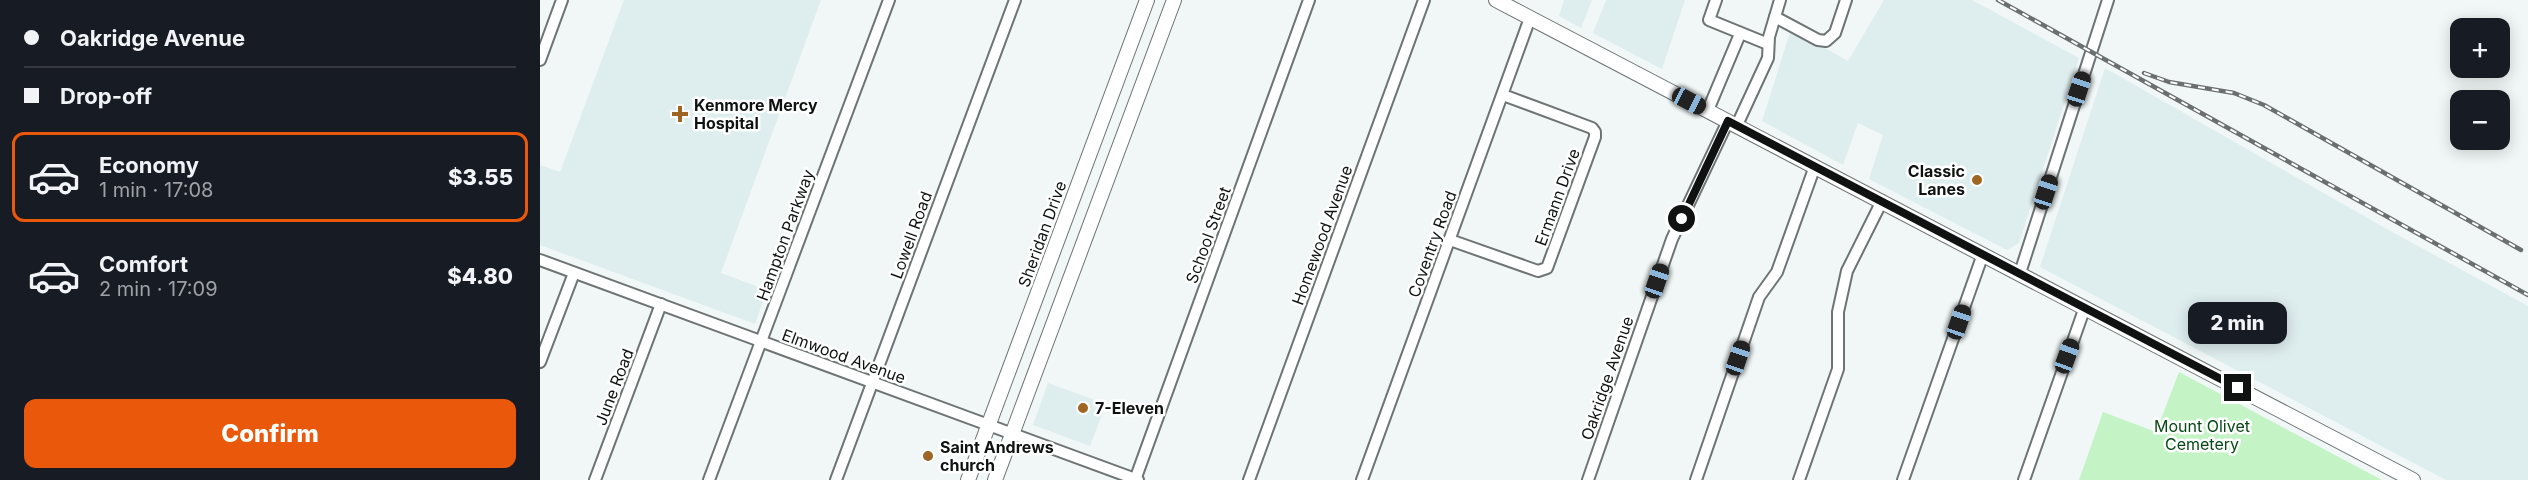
<!DOCTYPE html>
<html lang="en">
<head>
<meta charset="utf-8">
<style>
	body { margin:0; font-family:Inter,sans-serif; background:#20242c; color:#f1f3f6; height:100vh; display:flex; flex-direction:column; font-size:22px; white-space:nowrap }
	* { box-sizing:border-box; margin:0 }
	p { font-size:20px; color:#9ea1a6 }
	.icon { flex:none; width:33px; height:33px; fill:none; stroke:currentColor; stroke-width:2; stroke-linecap:round; stroke-linejoin:round }
	.map { position:relative; flex:1; overflow:hidden }
	.details { display:flex; flex-direction:column; background:#171b24; width:540px }
	.details>* { flex:none }
	.banner { display:grid; align-content:center; height:132px; padding:0 24px; background:#171b24 }
	.tools { position:absolute; left:1910px; top:18px; display:grid; gap:12px }
	.tools a { display:grid; place-items:center; width:60px; height:60px; border-radius:12px; background:#171b24; box-shadow:0 3px 15px #0003; font-size:30px }
	.end { position:absolute; width:27px; height:27px; margin:-14px; border:8px solid #101212; background:#fff; box-shadow:0 0 0 3px #fff }
	.from { border-radius:50% }
	.bubble { position:absolute; height:42px; border-radius:12px; background:#171b24; box-shadow:0 3px 15px #0003; font-size:20px; font-weight:800; line-height:42px; text-align:center }
	.car { position:absolute; width:18px; height:36px; margin:-18px -9px; border-radius:8px; box-shadow:0 0 4px 2px #0007; background:linear-gradient(#222 24%,#8ab4d8 0 40%,#222 0 76%,#8ab4d8 0 86%,#222 0) }
	.banner b { display:flex; align-items:center; gap:21px; height:57px; font-size:22px }
	.banner b+b { border-top:2px solid #363941 }
	.banner i { width:15px; height:15px; background:#f1f3f6 }
	ul { padding:0; list-style:none }
	li { display:flex; align-items:center; gap:18px; height:90px; margin:0 12px 9px; padding:0 12px; border:3px solid transparent; border-radius:12px }
	li div { flex:1 }
	li b { display:block; font-size:22px }
	li em { font-style:normal; font-weight:800 }
	li.active { border-color:#ea580c }
	li>.icon { width:54px; height:54px; stroke-width:1.5 }
	.primary-button { display:flex; gap:12px; margin-top:auto; padding:12px 24px }
	.primary-button a { flex:1; height:69px; border-radius:12px; background:#ea580c; color:#fff; font-size:24px; font-weight:800; line-height:69px; text-align:center }
	main { display:flex; flex:1; min-height:0 }
	.map>svg:first-child { display:block }
	.built { fill:#deedee }
	.green { fill:#c4f3c6 }
	.lines { fill:none; stroke-linecap:round; stroke-linejoin:round }
	.minor-casing { stroke:#6e7474; stroke-width:14 }
	.major-casing { stroke:#6e7474; stroke-width:16 }
	.minor { stroke:#fff; stroke-width:10 }
	.major { stroke:#fff; stroke-width:14 }
	.rail-casing { stroke:#6b6f6f; stroke-width:4.5 }
	.rail { stroke:#fff; stroke-width:2; stroke-dasharray:7; stroke-linecap:butt }
	.route { stroke:#101212; stroke-width:8 }
	.poi-dot { fill:#9e6523; stroke:#fff; stroke-width:2 }
	.labels { text-anchor:middle; stroke-width:5; stroke-linejoin:round; paint-order:stroke }
	.poi-label { font-size:16px; font-weight:bold; fill:#101212; stroke:#fff; text-anchor:start }
	.street-label { font-size:16px; fill:#101212; stroke:#fff }
	.park-label { font-size:16px; fill:#064714; stroke:#fff }
</style>
</head>
<body>
<main>
<section class="details">
<div class="banner">
<b><i class="from"></i>Oakridge Avenue</b>
<b><i></i>Drop-off</b>
</div>
<ul>
<li class="active"><svg class="icon" aria-label="car" viewBox="0 0 24 24"><path d="M5 17H2v-5l4-1 3-4h7l3 4 3 1v5h-3M9 17h6M6 11h13"/><circle cx="7" cy="17" r="2"/><circle cx="17" cy="17" r="2"/></svg><div><b>Economy</b><p>1 min · 17:08</p></div><em>$3.55</em></li>
<li><svg class="icon" aria-label="car" viewBox="0 0 24 24"><path d="M5 17H2v-5l4-1 3-4h7l3 4 3 1v5h-3M9 17h6M6 11h13"/><circle cx="7" cy="17" r="2"/><circle cx="17" cy="17" r="2"/></svg><div><b>Comfort</b><p>2 min · 17:09</p></div><em>$4.80</em></li>
</ul>
<div class="primary-button"><a>Confirm</a></div>
</section>
<div class="map">
<svg width="1988" height="480" viewBox="0 0 1988 480">
	<rect width="100%" height="100%" fill="#f1f7f7"/>
	<g class="built">
		<polygon points="84,0 281,0 181,273 227,290 215,324 0,245 0,165 20,172"/>
		<polygon points="1024,0 1052,0 1041,28 1019,16"/>
		<polygon points="1066,0 1145,0 1122,69 1053,33"/>
		<polygon points="1344,0 1432,0 1539,58 1479,243 1467,250 1329,179 1343,135 1318,123 1303,165 1222,121 1251,29 1308,61"/>
		<polygon points="1565,68 1845,228 1988,306 1988,480 1906,480 1500,267"/>
		<polygon points="508,383 566,404 550,446 493,425"/>
	</g>
	<polygon class="green" points="1639,372 1842,480 1539,480 1563,412 1616,432"/>
	<g class="lines">
		<defs>
			<g id="minor">
				<polyline points="1176,0 1169,20 1228,44"/>
				<polyline points="1235,17 1278,40 1286,41 1295,33 1306,0"/>
				<polyline points="0,60 22,0"/>
				<polyline points="1168,110 1200,34"/>
				<polyline points="1197,125 1228,58 1229,37 1240,0"/>
				<polyline points="910,240 998,271 1007,268 1055,137 1055,132 1052,128 963,95"/>
				<polyline points="0,260 598,480"/>
				<polyline points="1480,273 1568,0"/>
				<polyline points="0,362 34,273"/>
				<polyline points="55,480 121,304"/>
				<polyline points="169,480 349,0"/>
				<polyline points="296,480 475,0"/>
				<polyline points="595,480 769,0"/>
				<polyline points="709,480 884,0"/>
				<polyline points="822,480 990,18"/>
				<polyline points="1048,480 1132,239 1188,121"/>
				<polyline points="1156,480 1219,297 1237,272 1275,166"/>
				<polyline points="1259,480 1298,369 1298,312 1307,271 1342,201"/>
				<polyline points="1363,480 1443,254"/>
				<polyline points="1484,480 1545,307"/>
			</g>
			<g id="major">
				<polyline points="956,0 1873,480"/>
				<polyline points="428,480 607,0"/>
				<polyline points="455,480 634,0"/>
			</g>
		</defs>
		<use href="#minor" class="minor-casing"/>
		<use href="#major" class="major-casing"/>
		<use href="#minor" class="minor"/>
		<use href="#major" class="major"/>
		<defs>
			<g id="rail">
				<polyline points="1458,0 1988,295"/>
				<polyline points="1604,73 1629,82 1694,93 1724,105 1981,250"/>
			</g>
		</defs>
		<use href="#rail" class="rail-casing"/>
		<use href="#rail" class="rail"/>
	</g>
	<g class="lines">
		<polyline class="route" points="1142,219 1188,121 1698,388"/>
	</g>
	<g class="poi-dot">
		<path d="M137 105h6v6h6v6h-6v6h-6v-6h-6v-6h6z"/>
		<circle cx="1437" cy="180" r="6"/>
		<circle cx="543" cy="408" r="6"/>
		<circle cx="388" cy="456" r="6"/>
	</g>
	<g class="labels">
		<g class="poi-label">
			<text x="154" y="111">Kenmore Mercy<tspan x="154" dy="18">Hospital</tspan></text>
			<text x="1425" y="177" text-anchor="end">Classic<tspan x="1425" dy="18">Lanes</tspan></text>
			<text x="555" y="414">7-Eleven</text>
			<text x="400" y="453">Saint Andrews<tspan x="400" dy="18">church</tspan></text>
		</g>
		<g class="street-label">
			<text transform="translate(1017 197) rotate(-70)" y="6">Ermann Drive</text>
			<text transform="translate(502 234) rotate(-70)" y="6">Sheridan Drive</text>
			<text transform="translate(245 235) rotate(-70)" y="6">Hampton Parkway</text>
			<text transform="translate(371 235) rotate(-70)" y="6">Lowell Road</text>
			<text transform="translate(668 235) rotate(-70)" y="6">School Street</text>
			<text transform="translate(782 235) rotate(-70)" y="6">Homewood Avenue</text>
			<text transform="translate(892 244) rotate(-70)" y="6">Coventry Road</text>
			<text transform="translate(304 356) rotate(20)" y="6">Elmwood Avenue</text>
			<text transform="translate(1067 378) rotate(-71)" y="6">Oakridge Avenue</text>
			<text transform="translate(74 387) rotate(-69)" y="6">June Road</text>
		</g>
		<g class="park-label">
			<text x="1662" y="432">Mount Olivet<tspan x="1662" dy="18">Cemetery</tspan></text>
		</g>
	</g>
</svg>
<div class="tools">
<a>+</a>
<a>−</a>
</div>
<i class="end from" style="left:1142px;top:219px"></i>
<i class="end" style="left:1698px;top:388px"></i>
<div class="bubble" style="left:1648px;top:302px;width:99px">2 min</div>
<i class="car" style="left:1539px;top:89px;rotate:18deg"></i>
<i class="car" style="left:1149px;top:101px;rotate:118deg"></i>
<i class="car" style="left:1506px;top:192px;rotate:18deg"></i>
<i class="car" style="left:1117px;top:281px;rotate:19deg"></i>
<i class="car" style="left:1419px;top:322px;rotate:19deg"></i>
<i class="car" style="left:1527px;top:356px;rotate:20deg"></i>
<i class="car" style="left:1198px;top:358px;rotate:19deg"></i>
</div>
</main>
</body>
</html>
